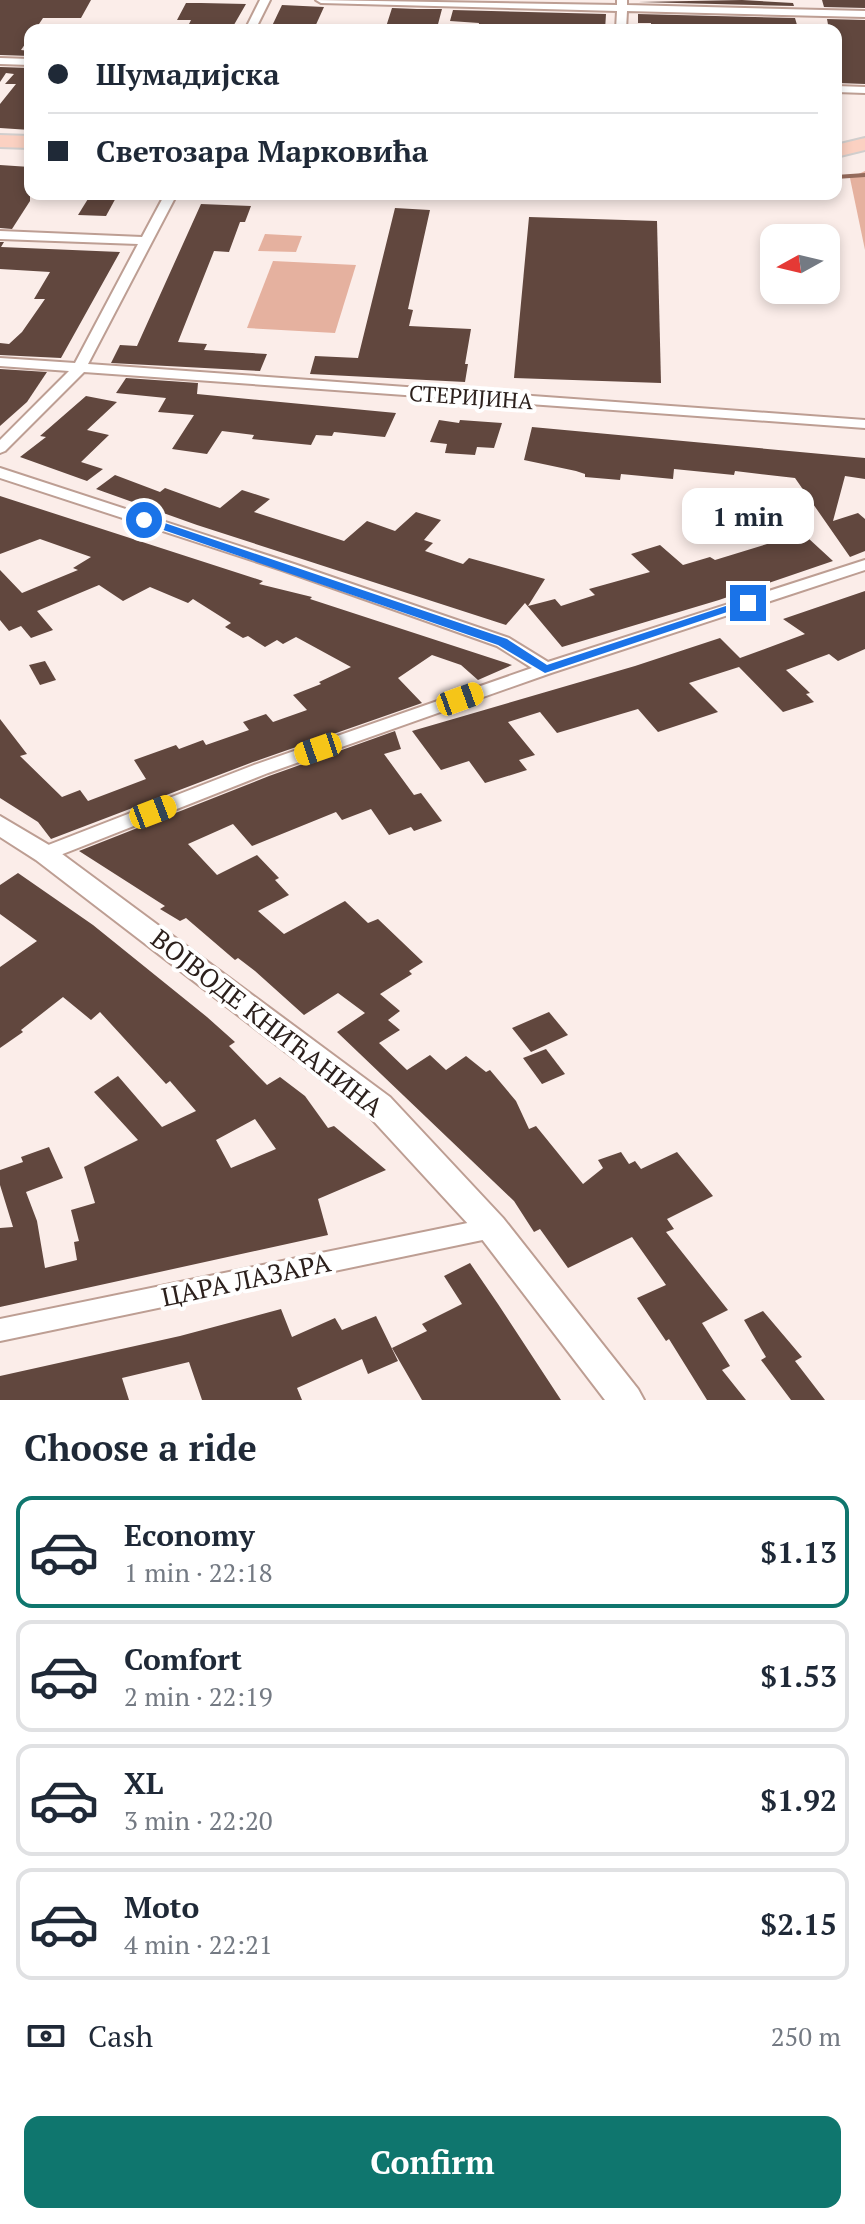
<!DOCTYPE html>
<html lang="en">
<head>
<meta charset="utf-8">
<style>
	body { margin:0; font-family:"PT Serif",serif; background:#f2f2f3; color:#1f2937; height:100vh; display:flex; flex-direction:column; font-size:30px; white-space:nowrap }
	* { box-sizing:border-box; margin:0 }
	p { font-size:26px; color:#747a83 }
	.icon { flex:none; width:44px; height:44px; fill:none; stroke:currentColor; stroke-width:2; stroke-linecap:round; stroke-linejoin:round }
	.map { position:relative; height:1400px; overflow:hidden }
	.details { display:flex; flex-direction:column; background:#fff; flex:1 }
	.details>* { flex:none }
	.hud { position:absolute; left:24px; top:24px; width:818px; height:176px; border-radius:16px; box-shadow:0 4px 12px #0003; display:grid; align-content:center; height:176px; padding:0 24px; background:#fff }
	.needle { width:52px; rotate:262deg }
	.buttons { position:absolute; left:760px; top:224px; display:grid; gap:16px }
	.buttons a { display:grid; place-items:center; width:80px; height:80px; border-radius:16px; background:#fff; box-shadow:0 4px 12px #0003; font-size:40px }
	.end { position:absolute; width:36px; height:36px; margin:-18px; border:10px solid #1a73e8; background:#fff; box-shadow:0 0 0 4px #fff }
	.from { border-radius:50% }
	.bubble { position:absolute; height:56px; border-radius:16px; background:#fff; box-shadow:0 4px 12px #0003; font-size:26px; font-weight:800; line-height:56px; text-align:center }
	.car { position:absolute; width:24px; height:48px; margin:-24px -12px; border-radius:10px; box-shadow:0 0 6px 2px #0007; background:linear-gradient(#f5c518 24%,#345 0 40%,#f5c518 0 76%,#345 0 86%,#f5c518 0) }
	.hud b { display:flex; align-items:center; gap:28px; height:76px; font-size:30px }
	.hud b+b { border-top:2px solid #e0e1e3 }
	.hud i { width:20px; height:20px; background:#1f2937 }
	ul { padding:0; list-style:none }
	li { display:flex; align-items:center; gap:24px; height:112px; margin:0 16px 12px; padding:0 8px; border:4px solid #e0e1e3; border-radius:16px }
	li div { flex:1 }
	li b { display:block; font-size:30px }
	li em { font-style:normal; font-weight:800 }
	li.current { border-color:#0f766e }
	li>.icon { width:72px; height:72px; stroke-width:1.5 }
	h2 { padding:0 24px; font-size:36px; line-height:96px }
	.pay { display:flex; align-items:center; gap:20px; height:88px; padding:0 24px; font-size:30px }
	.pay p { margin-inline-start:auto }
	.action { display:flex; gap:16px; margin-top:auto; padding:16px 24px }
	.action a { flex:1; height:92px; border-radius:16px; background:#0f766e; color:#fff; font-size:32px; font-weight:800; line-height:92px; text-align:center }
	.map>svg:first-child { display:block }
	.green { fill:#e5b19f }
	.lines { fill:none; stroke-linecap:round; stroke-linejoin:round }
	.stream { stroke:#956b5c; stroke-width:4 }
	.building { fill:#61473e; fill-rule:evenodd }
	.minor-casing { stroke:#bd9e93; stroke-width:4 }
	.tertiary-casing { stroke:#bd9e93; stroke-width:4 }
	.primary-casing { stroke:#d1cecd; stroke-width:4 }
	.minor { fill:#fff; fill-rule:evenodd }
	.tertiary { fill:#fff; fill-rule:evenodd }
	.primary { fill:#fbd1c2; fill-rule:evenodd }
	.route { fill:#1a73e8 }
	.labels { text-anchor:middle; stroke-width:8; stroke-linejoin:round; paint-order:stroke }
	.street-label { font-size:22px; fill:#2c201c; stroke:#fff }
	.near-street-label { font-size:26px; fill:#2c201c; stroke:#fff }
</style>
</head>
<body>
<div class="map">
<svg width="865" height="1400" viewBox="0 0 865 1400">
	<rect width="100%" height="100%" fill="#fbede9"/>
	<g class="green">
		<polygon points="865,171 865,250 850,178"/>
		<polygon points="265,234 302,236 296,252 258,251"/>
		<polygon points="273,261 356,265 335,333 247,328"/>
	</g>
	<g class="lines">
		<polyline class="stream" points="836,177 865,175"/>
	</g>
	<g class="building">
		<polygon points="0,0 91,0 81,18 43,18 35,30 30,30 30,37 21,50 30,51 30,56 0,55"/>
		<polygon points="742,0 793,3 794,6 638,2"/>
		<polygon points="822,0 865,0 865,8 824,7"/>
		<polygon points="186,3 201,3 246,4 231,30 192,30 193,26 188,26 191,20 177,20"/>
		<polygon points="282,5 324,7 314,29 271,28"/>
		<polygon points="392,8 417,9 442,9 437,28 385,30"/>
		<polygon points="453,10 606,14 605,30 575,30 576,26 544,25 544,28 530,28 530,30 478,29 479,23 450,21"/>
		<polygon points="638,14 795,18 797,25 796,30 651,30 651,23 638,23"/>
		<polygon points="827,19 865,20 865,84 838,83 836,30 829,30"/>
		<polygon points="0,67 30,68 30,130 0,128 0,104 16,84 5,84 14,74 6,73 0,82"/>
		<polygon points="0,165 30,167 30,201 12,229 0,228"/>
		<polygon points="91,194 118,194 106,216 78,215"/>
		<polygon points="201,204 251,206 245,222 240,222 229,252 214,251 178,342 207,344 204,350 267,354 260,371 111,363 120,345 137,346"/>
		<polygon points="395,208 430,210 408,309 413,310 409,326 471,329 465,364 468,364 465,382 310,374 315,356 358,358"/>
		<polygon points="529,217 657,221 661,383 514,378"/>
		<polygon points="0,242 4,242 1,247 120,252 61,358 0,355 0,343 9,344 22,332 45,299 34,299 50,272 0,269"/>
		<polygon points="0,369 47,372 27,402 0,426"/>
		<polygon points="126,378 198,383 197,394 396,413 385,437 334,432 332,436 316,435 311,445 252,439 254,435 222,431 207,454 172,449 194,415 158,412 166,398 116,393"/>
		<polygon points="86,396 117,402 87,430 109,435 81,462 103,469 87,481 20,457 46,437 40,436"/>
		<polygon points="439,420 459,423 460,420 502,423 494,448 477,447 475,455 445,453 447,444 430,442"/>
		<polygon points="532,427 865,458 865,479 845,476 833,521 858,513 865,519 865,551 850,557 795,478 735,471 734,475 674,469 673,479 621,474 620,480 585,477 585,474 576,471 524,460"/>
		<polygon points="115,475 160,492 165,488 220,508 242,490 270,499 254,512 344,541 367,521 395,531 416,512 441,520 424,540 433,543 425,551 463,564 469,558 545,579 528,606 555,599 561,606 595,595 589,589 650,572 631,554 660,545 683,565 710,557 715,560 777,541 769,534 795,526 833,561 719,600 562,647 525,603 506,625 197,525 96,489"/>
		<polygon points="0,496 263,581 259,584 312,597 310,599 512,665 478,680 461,665 432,655 398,678 422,703 253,762 51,839 38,822 0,798 0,719 27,754 20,756 62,797 80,790 88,801 146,779 134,760 176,745 179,749 203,740 206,745 249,730 243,722 266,714 273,722 307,710 293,695 321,684 319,682 351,667 296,637 283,644 277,640 265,647 248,636 243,638 225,627 231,623 193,599 188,603 150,587 123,601 99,585 37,611 53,630 31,638 21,626 9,631 0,620 0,570 22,593 78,570 73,568 91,557 40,539 0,554"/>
		<polygon points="865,591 865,649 838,661 829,654 786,670 810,693 806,694 814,702 783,712 739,667 689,683 718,712 658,732 638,709 557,733 540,712 508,722 535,755 519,760 527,770 485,783 469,761 441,770 412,731 635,666 720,638 740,658 805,634 783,619"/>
		<polygon points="45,661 56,680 40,685 29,665"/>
		<polygon points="395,731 401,749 384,754 414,795 421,793 442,821 414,831 411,827 389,835 371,809 342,820 336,812 252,846 233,824 188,844 217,875 257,855 279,878 275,880 289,895 258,911 284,934 345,901 368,923 378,919 423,962 409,971 412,974 380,994 400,1011 388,1020 400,1030 379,1043 407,1070 430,1055 446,1070 466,1056 486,1072 490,1070 516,1101 529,1129 536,1126 583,1184 603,1168 598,1160 621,1152 629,1164 635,1161 641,1169 677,1152 713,1196 667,1219 674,1229 666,1232 728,1310 702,1323 730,1366 722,1370 746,1400 707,1400 669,1339 666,1341 637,1298 666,1285 632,1237 568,1268 540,1229 534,1232 514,1201 337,1032 365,1013 338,993 304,1015 255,971 238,958 235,960 186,918 180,921 160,909 165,906 79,851 269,776"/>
		<path d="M18 873 93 925 207 1017 235 1042 229 1046 267 1085 280 1077 305 1096 328 1128 334 1126 386 1170 318 1199 328 1235 0 1307V1228L13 1227 0 1185V1170L23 1162 21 1157 49 1147 63 1178 26 1192 37 1221 45 1268 77 1260 74 1242 79 1241 71 1210 95 1203 84 1167 138 1140 94 1092 118 1076 162 1127 196 1111 170 1081 166 1084 100 1012 91 1020 63 997 21 1030 23 1032 0 1048V967L37 941 0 914V885ZM255 1119 276 1149 231 1168 216 1140Z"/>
		<polygon points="549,1012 568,1035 531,1052 512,1028"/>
		<polygon points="546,1049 565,1074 542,1084 523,1058"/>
		<polygon points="470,1263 498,1304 561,1400 422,1400 392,1348 427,1331 422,1324 462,1304 444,1276"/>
		<polygon points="281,1309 292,1337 335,1318 342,1330 376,1316 398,1361 368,1374 362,1359 297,1388 302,1400 202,1400 189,1362 122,1378 129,1400 0,1400 0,1376 180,1336"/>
		<polygon points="763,1311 802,1357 795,1361 825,1400 791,1400 761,1360 766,1357 744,1320"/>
	</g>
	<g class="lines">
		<defs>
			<g id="minor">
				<polygon points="260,0 270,0 255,30 245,30"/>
				<polygon points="316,0 617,5 617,0 627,0 627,5 865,11 865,17 627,11 626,30 616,30 617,11 321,3"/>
				<polygon points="0,58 30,59 30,65 0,64"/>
				<polygon points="836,86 865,87 865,93 836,92"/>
				<polygon points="165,194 177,194 88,364 865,420 865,428 84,372 5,451 0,453 0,440 69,371 0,366 0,358 75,363 138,244 0,239 0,231 142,237"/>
				<polygon points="0,468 294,564 509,638 548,662 865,560 865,570 551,673 268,773 45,861 38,859 35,854 38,849 254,765 532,668 497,646 282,570 0,478"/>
				<polygon points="492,1218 501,1221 504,1228 501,1235 492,1238 0,1341 0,1319"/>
			</g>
			<polygon id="tertiary" points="0,816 54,848 390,1097 503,1218 638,1389 644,1400 605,1400 481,1238 368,1115 36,860 0,837"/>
			<g id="primary">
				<polygon points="0,135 30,136 30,148 0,147"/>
				<polygon points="865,138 865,150 836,157 836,145"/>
			</g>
		</defs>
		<use href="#minor" class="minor-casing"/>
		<use href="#tertiary" class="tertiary-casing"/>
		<use href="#primary" class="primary-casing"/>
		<use href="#minor" class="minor"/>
		<use href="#tertiary" class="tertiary"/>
		<use href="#primary" class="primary"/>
	</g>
	<polygon class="route" points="144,516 507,639 547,665 744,600 754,603 545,673 498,645 140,522 138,520"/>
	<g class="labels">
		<g class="street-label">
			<text transform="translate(471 397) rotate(4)" y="8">СТЕРИЈИНА</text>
		</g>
		<g class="near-street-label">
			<text transform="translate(267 1023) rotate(38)" y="9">ВОЈВОДЕ КНИЋАНИНА</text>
			<text transform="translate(246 1280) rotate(-12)" y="9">ЦАРА ЛАЗАРА</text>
		</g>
	</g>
</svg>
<div class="buttons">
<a><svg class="needle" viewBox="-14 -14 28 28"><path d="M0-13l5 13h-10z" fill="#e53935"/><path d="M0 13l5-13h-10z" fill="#747a83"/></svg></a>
</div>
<i class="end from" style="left:144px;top:520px"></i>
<i class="end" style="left:748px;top:603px"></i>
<div class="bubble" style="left:682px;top:488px;width:132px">1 min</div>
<i class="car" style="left:460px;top:699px;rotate:70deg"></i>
<i class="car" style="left:318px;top:749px;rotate:251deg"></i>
<i class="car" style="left:153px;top:812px;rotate:69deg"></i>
<div class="hud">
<b><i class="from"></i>Шумадијска</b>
<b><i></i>Светозара Марковића</b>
</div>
</div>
<section class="details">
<h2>Choose a ride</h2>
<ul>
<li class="current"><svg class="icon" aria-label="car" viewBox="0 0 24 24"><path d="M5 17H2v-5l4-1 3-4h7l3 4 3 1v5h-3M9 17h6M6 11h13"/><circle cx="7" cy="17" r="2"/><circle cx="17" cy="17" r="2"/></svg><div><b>Economy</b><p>1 min · 22:18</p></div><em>$1.13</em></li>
<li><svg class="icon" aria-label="car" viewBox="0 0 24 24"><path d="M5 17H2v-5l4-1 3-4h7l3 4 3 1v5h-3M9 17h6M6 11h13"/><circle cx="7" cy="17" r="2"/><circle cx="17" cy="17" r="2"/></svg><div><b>Comfort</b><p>2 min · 22:19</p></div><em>$1.53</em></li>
<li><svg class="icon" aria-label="car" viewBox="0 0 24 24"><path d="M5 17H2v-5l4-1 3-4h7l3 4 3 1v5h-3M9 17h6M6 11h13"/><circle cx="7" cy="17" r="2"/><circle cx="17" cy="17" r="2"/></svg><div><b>XL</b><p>3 min · 22:20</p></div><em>$1.92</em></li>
<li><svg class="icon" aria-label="car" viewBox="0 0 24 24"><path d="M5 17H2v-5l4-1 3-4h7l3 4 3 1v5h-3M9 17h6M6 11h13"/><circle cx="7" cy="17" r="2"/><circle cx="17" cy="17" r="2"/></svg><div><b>Moto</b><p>4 min · 22:21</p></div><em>$2.15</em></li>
</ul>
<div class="pay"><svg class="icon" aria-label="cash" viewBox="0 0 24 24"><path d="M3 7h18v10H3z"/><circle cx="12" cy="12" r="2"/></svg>Cash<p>250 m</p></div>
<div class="action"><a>Confirm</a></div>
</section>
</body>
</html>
